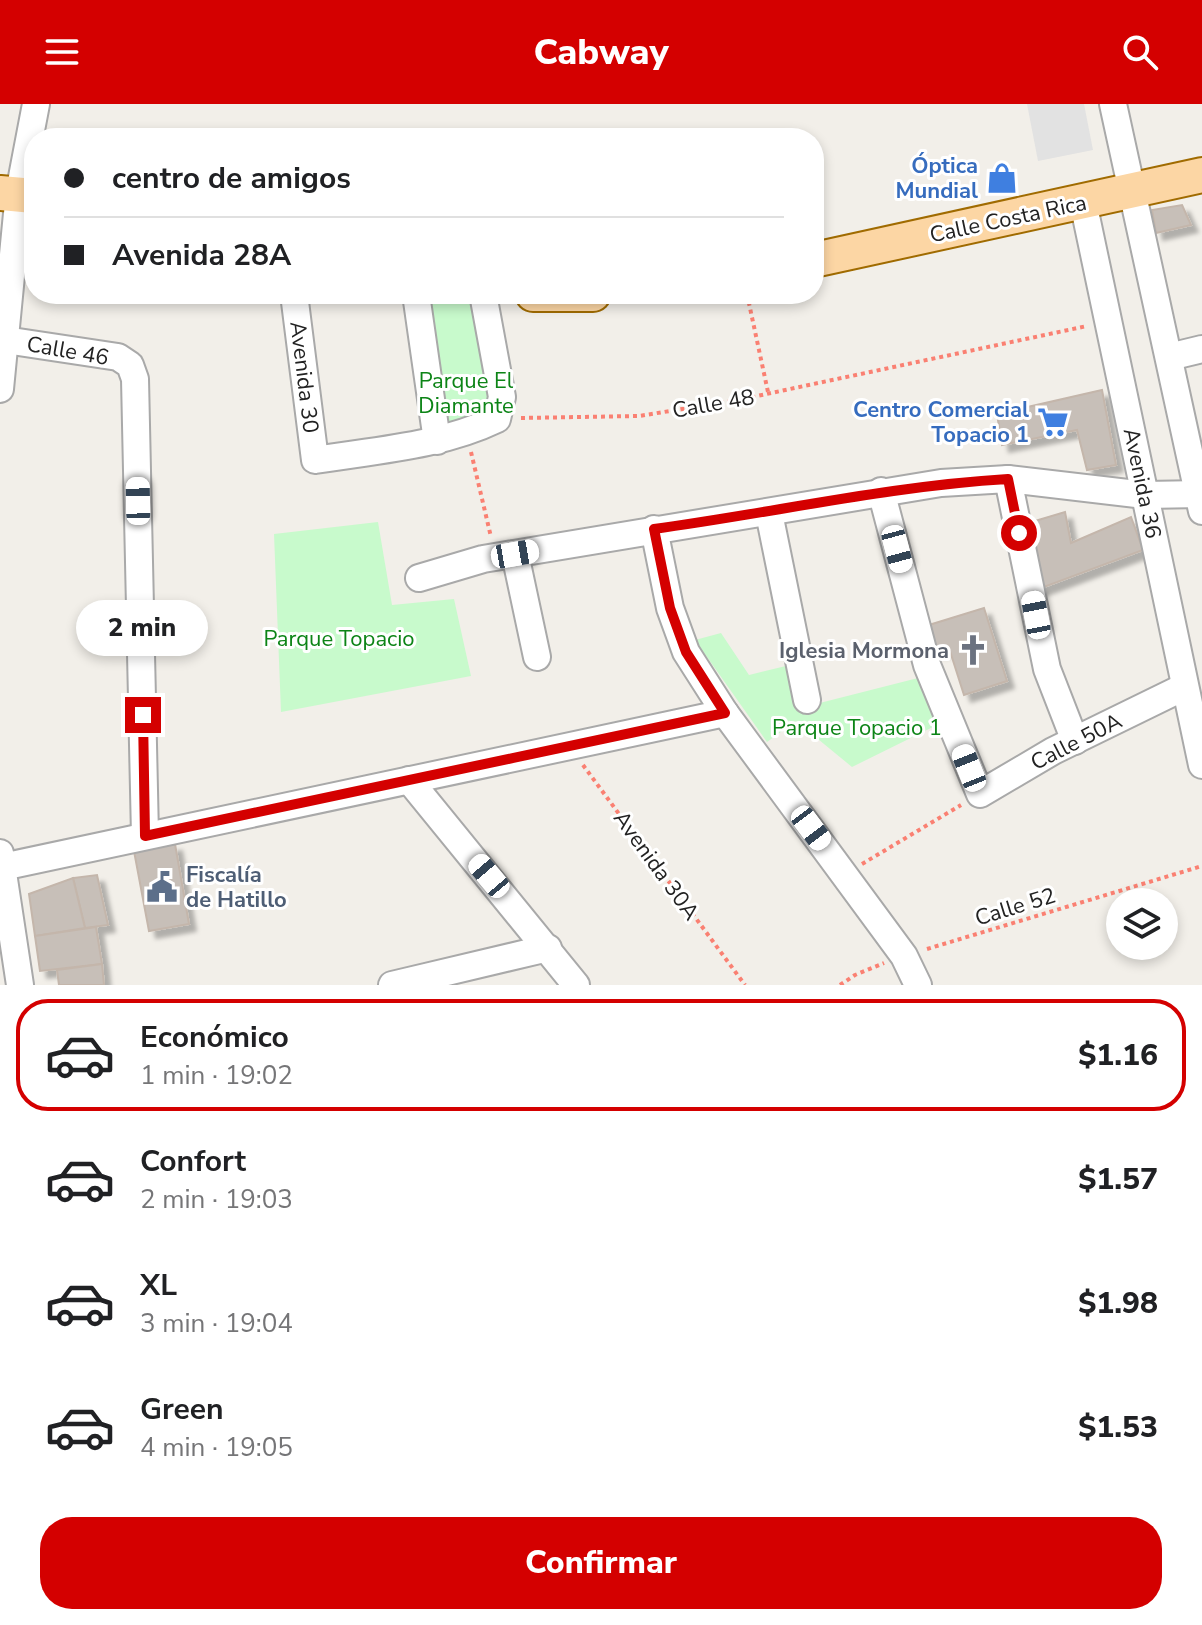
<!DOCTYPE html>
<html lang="es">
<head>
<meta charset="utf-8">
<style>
	body { margin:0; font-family:"Nunito Sans",sans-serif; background:#f2f2f2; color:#202124; height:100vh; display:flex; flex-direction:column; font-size:30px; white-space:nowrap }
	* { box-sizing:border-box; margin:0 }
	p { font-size:26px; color:#757577 }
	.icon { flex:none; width:44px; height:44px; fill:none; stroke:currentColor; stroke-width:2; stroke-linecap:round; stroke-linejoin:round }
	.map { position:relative; height:881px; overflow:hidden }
	.details { display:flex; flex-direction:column; background:#fff; flex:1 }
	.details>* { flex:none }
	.hud { position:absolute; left:24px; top:24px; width:800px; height:176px; border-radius:32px; box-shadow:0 4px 12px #0003; display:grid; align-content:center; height:176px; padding:0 40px; background:#fff }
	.buttons { position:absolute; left:1106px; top:784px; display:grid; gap:16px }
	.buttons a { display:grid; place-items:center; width:72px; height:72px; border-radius:50%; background:#fff; box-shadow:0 4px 12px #0003; font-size:40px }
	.end { position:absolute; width:36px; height:36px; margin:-18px; border:10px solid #d40000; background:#fff; box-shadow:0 0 0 4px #fff }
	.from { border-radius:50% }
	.bubble { position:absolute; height:56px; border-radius:28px; background:#fff; box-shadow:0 4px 12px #0003; font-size:26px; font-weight:800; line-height:56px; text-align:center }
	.car { position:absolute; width:24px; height:48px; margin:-24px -12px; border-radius:10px; box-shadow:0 0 6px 2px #0007; background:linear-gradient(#fff 24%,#345 0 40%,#fff 0 76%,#345 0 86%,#fff 0) }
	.hud b { display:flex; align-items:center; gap:28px; height:76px; font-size:30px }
	.hud b+b { border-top:2px solid #e0e0e0 }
	.hud i { width:20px; height:20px; background:#202124 }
	ul { padding:14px 0 0; list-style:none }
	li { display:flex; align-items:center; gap:24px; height:112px; margin:0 16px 12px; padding:0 24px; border:4px solid transparent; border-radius:32px }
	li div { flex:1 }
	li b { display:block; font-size:30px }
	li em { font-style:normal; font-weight:800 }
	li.selected { border-color:#d40000 }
	li>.icon { width:72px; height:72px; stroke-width:1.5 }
	.button { display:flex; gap:16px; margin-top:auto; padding:16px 40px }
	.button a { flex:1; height:92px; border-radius:32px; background:#d40000; color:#fff; font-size:32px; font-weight:800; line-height:92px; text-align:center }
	header { display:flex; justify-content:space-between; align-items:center; height:104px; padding:0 40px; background:#d40000; color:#fff; font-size:36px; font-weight:800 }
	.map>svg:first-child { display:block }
	.park { fill:#c8facc }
	.parking { fill:#e2e2e2 }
	.building { fill:#c7bfb8; stroke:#c4b6ab; stroke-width:2; filter:url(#shadow) }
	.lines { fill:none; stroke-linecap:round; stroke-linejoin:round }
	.minor-casing { stroke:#a9a9a9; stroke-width:30 }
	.major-casing { stroke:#a06b00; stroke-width:38 }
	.path { stroke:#fa8072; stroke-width:4; stroke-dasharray:4 4; stroke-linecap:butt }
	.minor { stroke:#fff; stroke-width:26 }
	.major { stroke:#fcd6a4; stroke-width:34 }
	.route { stroke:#d40000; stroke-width:10 }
	.labels { text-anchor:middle; stroke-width:6; stroke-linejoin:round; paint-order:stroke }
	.shop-label { font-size:22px; font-weight:bold; fill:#366cbe; stroke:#fff; text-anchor:end }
	.street-label { font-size:22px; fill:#222; stroke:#fff }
	.park-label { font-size:22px; fill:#0c8416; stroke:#fff }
	.worship-label { font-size:22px; font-weight:bold; fill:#5b616d; stroke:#fff; text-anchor:end }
	.service-label { font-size:22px; font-weight:bold; fill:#4e5e75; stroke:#fff; text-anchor:start }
</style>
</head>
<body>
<header><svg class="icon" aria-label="menu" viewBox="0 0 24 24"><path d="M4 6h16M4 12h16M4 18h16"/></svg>Cabway<svg class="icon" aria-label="search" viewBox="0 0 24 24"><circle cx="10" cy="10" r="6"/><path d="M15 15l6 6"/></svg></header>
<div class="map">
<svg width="1202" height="881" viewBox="0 0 1202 881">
	<defs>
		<filter id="shadow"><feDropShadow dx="7" dy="7" stdDeviation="2" flood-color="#0004"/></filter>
	</defs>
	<rect width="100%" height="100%" fill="#f2efe9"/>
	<g class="park">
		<polygon points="421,190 477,195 494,303 441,329"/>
		<polygon points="378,418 392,501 454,495 471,572 281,608 274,430"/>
		<polygon points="721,529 749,571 790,561 804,603 918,574 937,621 852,663 796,617 767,638 695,536"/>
	</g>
	<polygon class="parking" points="1027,0 1084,0 1093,46 1038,57"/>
	<g class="building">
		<polygon points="1182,101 1191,121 1156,129 1152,106"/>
		<polygon points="1102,286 1116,361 1087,366 1077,326 1002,341 997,310"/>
		<polygon points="1065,408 1071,439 1131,413 1143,446 1036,486 1025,420"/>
		<polygon points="984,504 1007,577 964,591 949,544 938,547 929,521"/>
		<polygon points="175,740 189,820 149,827 134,747"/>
		<polygon points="97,771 108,821 85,824 73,774"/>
		<polygon points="73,774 85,824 35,832 29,790"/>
		<polygon points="96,823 102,860 40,867 35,832"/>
		<polygon points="102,860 104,881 59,881 57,866"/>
	</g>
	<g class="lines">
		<defs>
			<g id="minor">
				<polyline points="1113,0 1202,407"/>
				<polyline points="1083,98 1202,661"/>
				<path d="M294 190 315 356C377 346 441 342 497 315L502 293 483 190"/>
				<polyline points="416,190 437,337"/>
				<polyline points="5,236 118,253 130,261 135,275 145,732"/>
				<polyline points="1169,253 1202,245"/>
				<polyline points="0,285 19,89 36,0"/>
				<polyline points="1008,375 1047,565 1075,637"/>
				<polyline points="881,387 927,561 980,690 1053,647 1184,583"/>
				<polyline points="769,409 807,596"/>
				<polyline points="654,425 670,504 686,548 725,609 904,852 918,881"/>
				<polyline points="515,450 537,553"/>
				<polyline points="419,474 483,455 941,379 1008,375 1145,391 1202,390"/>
				<polyline points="409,676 576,881"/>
				<polyline points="0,749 20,881"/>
				<polyline points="2,763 725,609"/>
				<polyline points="392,881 548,844"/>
			</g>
			<g id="major">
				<polyline points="0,89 34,92"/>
				<polyline points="814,156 1202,71"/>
				<polyline points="533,190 593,190"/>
			</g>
		</defs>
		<use href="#minor" class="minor-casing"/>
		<use href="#major" class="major-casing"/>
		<g class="path">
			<polyline points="618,34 647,29 648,34"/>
			<polyline points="747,190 768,288"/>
			<polyline points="521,314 639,312 738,296 1087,222"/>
			<polyline points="471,348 491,433"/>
			<polyline points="583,661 745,881"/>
			<polyline points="862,760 961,701"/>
			<polyline points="927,845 1202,762"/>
			<polyline points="840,881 855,871 884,859"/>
		</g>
		<use href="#minor" class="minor"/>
		<use href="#major" class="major"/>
	</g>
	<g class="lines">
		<path class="route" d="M143 611 145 732 725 609 686 548 670 504 654 425C772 409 889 382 1008 375L1019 429"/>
	</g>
	<defs>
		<symbol id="shop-bare" viewBox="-9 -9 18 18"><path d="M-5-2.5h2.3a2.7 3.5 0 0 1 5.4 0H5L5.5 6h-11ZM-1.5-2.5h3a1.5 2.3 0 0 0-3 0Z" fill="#3f7fe0" stroke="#fff" stroke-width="2.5" paint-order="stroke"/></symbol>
		<symbol id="supermarket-bare" viewBox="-9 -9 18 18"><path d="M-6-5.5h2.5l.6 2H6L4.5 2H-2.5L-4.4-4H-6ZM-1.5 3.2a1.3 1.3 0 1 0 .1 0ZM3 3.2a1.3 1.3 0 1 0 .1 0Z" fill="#3f7fe0" stroke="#fff" stroke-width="2.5" paint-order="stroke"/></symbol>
		<symbol id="church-bare" viewBox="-9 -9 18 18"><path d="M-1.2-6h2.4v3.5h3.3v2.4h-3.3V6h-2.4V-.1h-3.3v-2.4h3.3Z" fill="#6b7280" stroke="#fff" stroke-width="2.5" paint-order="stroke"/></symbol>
		<symbol id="civic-bare" viewBox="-9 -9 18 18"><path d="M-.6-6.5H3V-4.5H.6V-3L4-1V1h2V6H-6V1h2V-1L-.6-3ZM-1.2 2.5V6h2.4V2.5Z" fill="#5c6f8a" stroke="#fff" stroke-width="2.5" paint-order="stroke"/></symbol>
	</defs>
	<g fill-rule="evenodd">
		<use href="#shop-bare" x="980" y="52" width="44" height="44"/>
		<use href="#supermarket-bare" x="1031" y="296" width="44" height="44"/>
		<use href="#church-bare" x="951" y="524" width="44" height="44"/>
		<use href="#civic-bare" x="140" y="761" width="44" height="44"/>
	</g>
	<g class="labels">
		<g class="shop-label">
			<text x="978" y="69">Óptica<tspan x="978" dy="25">Mundial</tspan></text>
			<text x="1029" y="313">Centro Comercial<tspan x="1029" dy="25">Topacio 1</tspan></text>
		</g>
		<g class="street-label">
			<text transform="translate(1008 114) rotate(-12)" y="8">Calle Costa Rica</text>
			<text transform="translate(68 246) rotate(10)" y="8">Calle 46</text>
			<text transform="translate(305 273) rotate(83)" y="8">Avenida 30</text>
			<text transform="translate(713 299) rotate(-10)" y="8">Calle 48</text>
			<text transform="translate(1143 379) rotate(78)" y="8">Avenida 36</text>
			<text transform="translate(1076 637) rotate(-27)" y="8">Calle 50A</text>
			<text transform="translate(657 761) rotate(54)" y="8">Avenida 30A</text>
			<text transform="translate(1015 802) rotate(-17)" y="8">Calle 52</text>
		</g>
		<g class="park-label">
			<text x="466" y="284">Parque El<tspan x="466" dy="25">Diamante</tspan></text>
			<text x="339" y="542">Parque Topacio</text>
			<text x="857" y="631">Parque Topacio 1</text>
		</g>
		<g class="worship-label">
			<text x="949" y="554">Iglesia Mormona</text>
		</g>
		<g class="service-label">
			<text x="186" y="778">Fiscalía<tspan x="186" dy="25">de Hatillo</tspan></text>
		</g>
	</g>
</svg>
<div class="buttons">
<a><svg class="icon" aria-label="layers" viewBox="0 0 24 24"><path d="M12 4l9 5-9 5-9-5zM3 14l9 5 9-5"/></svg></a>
</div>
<i class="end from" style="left:1019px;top:429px"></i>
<i class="end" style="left:143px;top:611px"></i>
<div class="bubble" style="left:76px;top:496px;width:132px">2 min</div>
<i class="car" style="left:138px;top:397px;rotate:359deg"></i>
<i class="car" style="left:897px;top:445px;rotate:165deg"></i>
<i class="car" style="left:515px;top:450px;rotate:80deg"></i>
<i class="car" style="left:1036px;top:511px;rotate:349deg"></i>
<i class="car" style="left:969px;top:664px;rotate:338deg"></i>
<i class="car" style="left:811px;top:724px;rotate:143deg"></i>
<i class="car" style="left:489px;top:772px;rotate:320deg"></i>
<div class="hud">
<b><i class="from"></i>centro de amigos</b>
<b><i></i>Avenida 28A</b>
</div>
</div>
<section class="details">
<ul>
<li class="selected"><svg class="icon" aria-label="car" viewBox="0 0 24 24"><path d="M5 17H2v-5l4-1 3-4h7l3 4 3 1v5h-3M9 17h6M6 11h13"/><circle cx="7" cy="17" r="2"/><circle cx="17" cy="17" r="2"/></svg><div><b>Económico</b><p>1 min · 19:02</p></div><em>$1.16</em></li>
<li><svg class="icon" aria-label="car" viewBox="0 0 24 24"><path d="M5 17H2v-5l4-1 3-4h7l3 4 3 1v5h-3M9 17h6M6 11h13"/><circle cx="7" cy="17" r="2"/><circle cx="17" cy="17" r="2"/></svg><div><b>Confort</b><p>2 min · 19:03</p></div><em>$1.57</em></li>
<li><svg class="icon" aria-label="car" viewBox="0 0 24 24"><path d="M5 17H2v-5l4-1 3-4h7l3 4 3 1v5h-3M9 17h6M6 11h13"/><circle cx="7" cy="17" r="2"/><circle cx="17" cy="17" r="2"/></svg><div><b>XL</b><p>3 min · 19:04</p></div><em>$1.98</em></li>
<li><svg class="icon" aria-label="car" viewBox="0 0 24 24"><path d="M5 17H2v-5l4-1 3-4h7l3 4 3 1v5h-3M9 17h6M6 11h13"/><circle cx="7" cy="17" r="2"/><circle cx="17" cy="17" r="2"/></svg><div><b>Green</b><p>4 min · 19:05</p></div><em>$1.53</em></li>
</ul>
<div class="button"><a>Confirmar</a></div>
</section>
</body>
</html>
